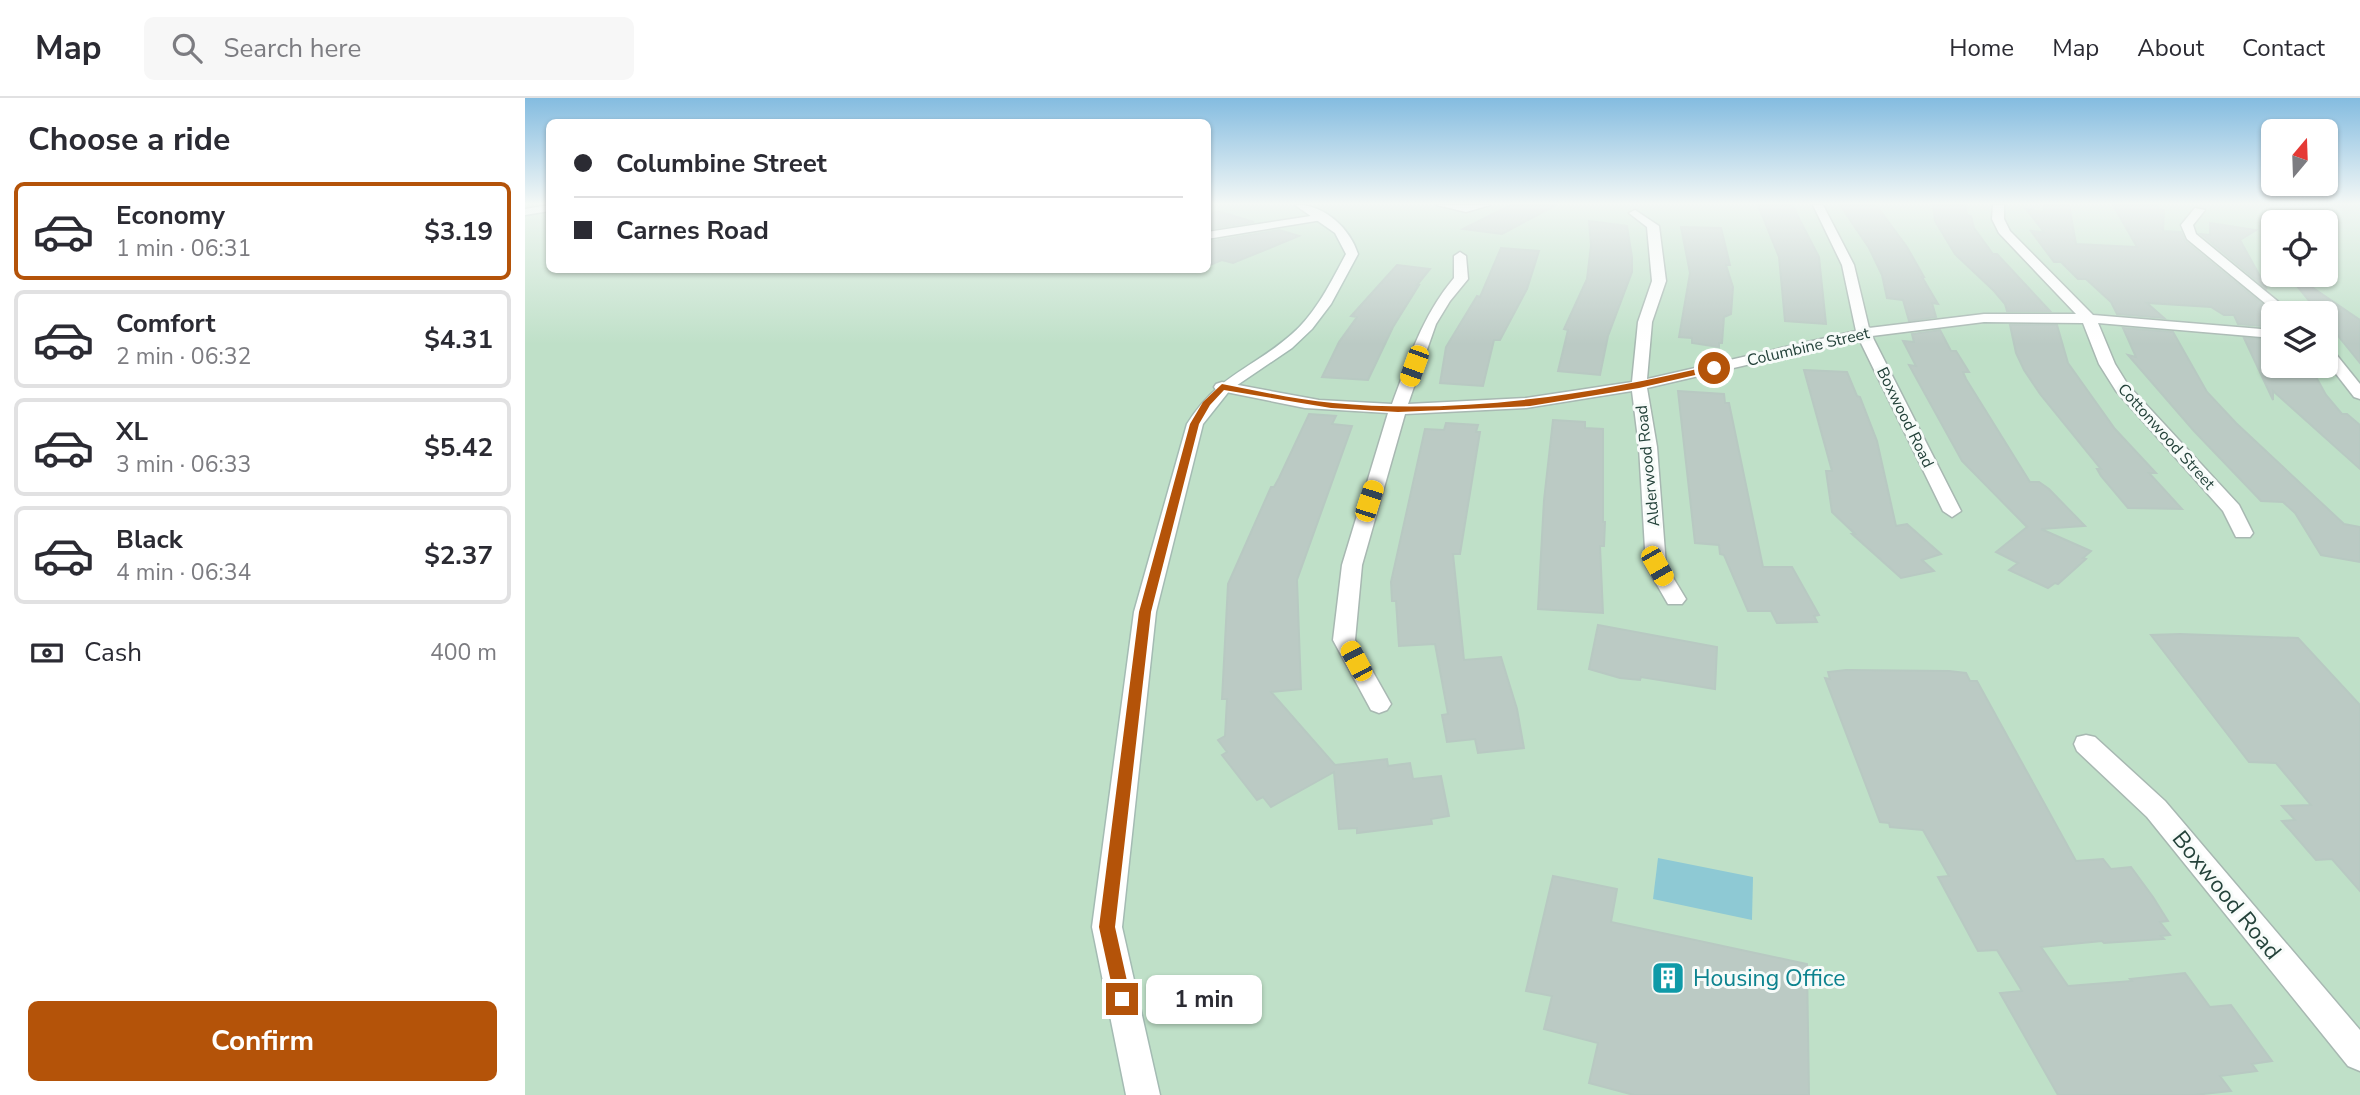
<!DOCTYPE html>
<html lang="en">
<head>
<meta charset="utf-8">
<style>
	body { margin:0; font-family:"Nunito Sans",sans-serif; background:#f7f7f7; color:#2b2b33; height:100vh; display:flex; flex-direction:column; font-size:26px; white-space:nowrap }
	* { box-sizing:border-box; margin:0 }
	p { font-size:23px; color:#7c7c81 }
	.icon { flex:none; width:38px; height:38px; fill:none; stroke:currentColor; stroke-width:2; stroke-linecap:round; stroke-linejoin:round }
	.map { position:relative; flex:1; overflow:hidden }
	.side { display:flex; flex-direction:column; background:#fff; width:525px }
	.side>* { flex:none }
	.guide { position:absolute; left:21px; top:21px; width:665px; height:154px; border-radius:10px; box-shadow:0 2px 5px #0004; display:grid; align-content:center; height:154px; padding:0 28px; background:#fff }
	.needle { width:46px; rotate:19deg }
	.controls { position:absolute; left:1736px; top:21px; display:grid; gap:14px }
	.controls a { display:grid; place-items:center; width:77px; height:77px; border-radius:10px; background:#fff; box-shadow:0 2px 5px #0004; font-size:35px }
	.end { position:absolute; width:32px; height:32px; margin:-16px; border:9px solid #b45309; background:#fff; box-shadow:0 0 0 4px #fff }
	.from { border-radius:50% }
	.bubble { position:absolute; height:49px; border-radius:10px; background:#fff; box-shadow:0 2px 5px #0004; font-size:23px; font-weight:700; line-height:49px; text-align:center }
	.car { position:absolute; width:21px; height:42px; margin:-21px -10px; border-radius:9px; box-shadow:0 0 5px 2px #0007; background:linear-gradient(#f5c518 24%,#345 0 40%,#f5c518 0 76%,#345 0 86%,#f5c518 0) }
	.guide b { display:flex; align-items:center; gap:24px; height:66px; font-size:26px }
	.guide b+b { border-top:2px solid #e1e1e2 }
	.guide i { width:18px; height:18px; background:#2b2b33 }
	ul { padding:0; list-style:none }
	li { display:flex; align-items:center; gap:21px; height:98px; margin:0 14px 10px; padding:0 14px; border:4px solid #e1e1e2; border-radius:10px }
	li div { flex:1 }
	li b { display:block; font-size:26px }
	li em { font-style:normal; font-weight:700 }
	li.active { border-color:#b45309 }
	li>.icon { width:63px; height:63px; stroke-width:1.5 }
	h2 { padding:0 28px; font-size:32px; line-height:84px }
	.pay { display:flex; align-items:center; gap:18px; height:77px; padding:0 28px; font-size:26px }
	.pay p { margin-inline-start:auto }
	.cta { display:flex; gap:14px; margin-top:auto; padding:14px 28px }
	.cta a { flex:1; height:80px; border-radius:10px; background:#b45309; color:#fff; font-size:28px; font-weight:700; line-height:80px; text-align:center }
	header { display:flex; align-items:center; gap:42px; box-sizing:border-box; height:98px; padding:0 35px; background:#fff; border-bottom:2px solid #e1e1e2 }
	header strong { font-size:33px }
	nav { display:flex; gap:38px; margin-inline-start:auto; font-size:24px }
	.search { width:490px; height:63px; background:#f7f7f7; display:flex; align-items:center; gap:18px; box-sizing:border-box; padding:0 24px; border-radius:10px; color:#7c7c81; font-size:26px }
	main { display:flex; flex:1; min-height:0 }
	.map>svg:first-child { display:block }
	.green { fill:#bfe0c8; fill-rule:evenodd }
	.water { fill:#8ec9d4 }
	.building { fill:#bbcac4; stroke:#b8c9c2; stroke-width:2 }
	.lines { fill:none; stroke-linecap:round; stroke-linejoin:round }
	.street-casing { stroke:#a8b8b2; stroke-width:3 }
	.secondary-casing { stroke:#a4bbb3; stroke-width:3 }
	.street { fill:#fff; fill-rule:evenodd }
	.secondary { fill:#fff; fill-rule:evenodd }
	.route { fill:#b45309 }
	.labels { text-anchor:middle; stroke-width:6; stroke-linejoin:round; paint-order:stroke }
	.far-street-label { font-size:16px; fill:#24423a; stroke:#f7fbf9 }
	.near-street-label { font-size:23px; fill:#24423a; stroke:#f7fbf9 }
	.near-culture-label { font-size:23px; fill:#0d838f; stroke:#f7fbf9; text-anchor:start }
</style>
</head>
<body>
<header>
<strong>Map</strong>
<div class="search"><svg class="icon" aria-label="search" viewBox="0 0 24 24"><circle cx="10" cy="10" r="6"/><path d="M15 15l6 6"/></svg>Search here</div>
<nav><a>Home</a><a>Map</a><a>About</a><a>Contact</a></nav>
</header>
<main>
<section class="side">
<h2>Choose a ride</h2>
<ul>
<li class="active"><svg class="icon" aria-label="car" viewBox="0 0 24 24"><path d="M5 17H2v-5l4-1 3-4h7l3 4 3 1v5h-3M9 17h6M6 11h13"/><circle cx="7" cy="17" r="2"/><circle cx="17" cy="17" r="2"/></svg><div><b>Economy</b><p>1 min · 06:31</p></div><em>$3.19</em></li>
<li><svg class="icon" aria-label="car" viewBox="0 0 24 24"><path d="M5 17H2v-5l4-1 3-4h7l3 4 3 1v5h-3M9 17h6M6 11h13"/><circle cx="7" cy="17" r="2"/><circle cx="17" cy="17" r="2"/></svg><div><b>Comfort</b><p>2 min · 06:32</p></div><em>$4.31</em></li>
<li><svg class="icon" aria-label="car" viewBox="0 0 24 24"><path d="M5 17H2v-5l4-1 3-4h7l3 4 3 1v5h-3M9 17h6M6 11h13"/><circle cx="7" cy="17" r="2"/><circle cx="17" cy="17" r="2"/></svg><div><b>XL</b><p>3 min · 06:33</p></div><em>$5.42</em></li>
<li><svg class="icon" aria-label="car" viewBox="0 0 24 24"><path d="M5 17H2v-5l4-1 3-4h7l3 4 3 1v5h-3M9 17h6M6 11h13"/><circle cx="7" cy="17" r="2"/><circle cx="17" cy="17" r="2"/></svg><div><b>Black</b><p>4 min · 06:34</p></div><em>$2.37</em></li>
</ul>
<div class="pay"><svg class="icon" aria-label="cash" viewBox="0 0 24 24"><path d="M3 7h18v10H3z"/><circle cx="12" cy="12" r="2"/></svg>Cash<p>400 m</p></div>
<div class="cta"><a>Confirm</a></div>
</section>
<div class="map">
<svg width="1835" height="997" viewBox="0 0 1835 997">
	<rect width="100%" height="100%" fill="#e6efeb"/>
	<path class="green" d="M0 107H24V172H682L683 107H1835V997H0ZM1748 124H1801V177H1748ZM1748 215H1801V268H1748Z"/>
	<polygon class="water" points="1133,760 1228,779 1227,822 1128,801"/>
	<g class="building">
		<polygon points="986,107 1031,107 977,136 938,131"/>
		<polygon points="1233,107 1267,107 1294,159 1301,226 1260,223 1254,159"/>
		<polygon points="1315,107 1351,107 1382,149 1399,179 1397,179 1413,206 1407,205 1411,219 1384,223 1378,202 1362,200 1357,177 1344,150"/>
		<polygon points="1408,107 1440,107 1442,117 1446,118 1449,130 1468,156 1472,156 1525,213 1482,213 1480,206 1469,193 1430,156 1410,123"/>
		<polygon points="1519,107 1544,107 1551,146 1612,149 1588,107 1633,107 1633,111 1639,112 1638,133 1656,134 1660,143 1748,215 1748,229 1713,226 1709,217 1699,217 1686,209 1622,205 1639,220 1592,216 1586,204 1561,181 1553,181 1536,164 1529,164 1506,133 1519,134 1501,111 1519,114"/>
		<polygon points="692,113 729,124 682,131 682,117"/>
		<polygon points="1064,123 1102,128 1107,159 1107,174 1083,238 1075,277 1033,273 1043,232 1039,231 1062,181 1066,147"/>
		<polygon points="1685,125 1731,132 1715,142 1742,191 1676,136 1685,137"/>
		<polygon points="1156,129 1196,130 1205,167 1201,167 1208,189 1206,216 1199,219 1197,245 1194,245 1194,249 1167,245 1167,240 1154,239 1165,175"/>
		<polygon points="754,132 774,138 708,165 697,162 682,168 682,144"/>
		<polygon points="976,150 1014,153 1002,191 975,242 969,242 958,288 915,285 921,249 952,198 955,199"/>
		<polygon points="872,167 905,171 892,187 894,187 868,229 843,282 797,279 814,244 832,219 826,218"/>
		<polygon points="1772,179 1835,222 1835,265 1801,223 1801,215 1794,215 1768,183"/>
		<polygon points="1485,227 1532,227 1543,265 1590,331 1631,375 1624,375 1657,411 1603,410 1576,378 1572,371 1576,371 1515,296 1499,272 1491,255"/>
		<polygon points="1598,230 1648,234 1682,294 1711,325 1819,426 1835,429 1835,464 1796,457 1770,415 1758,404 1736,403 1669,333 1603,257 1611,259"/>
		<polygon points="1415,232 1426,253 1431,253 1444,274 1438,274 1441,281 1505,384 1514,384 1524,391 1560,428 1516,431 1566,453 1558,460 1561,461 1533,486 1530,485 1523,490 1484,472 1493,465 1471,454 1502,429 1437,363 1384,267 1391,268 1378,243 1389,244 1387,236"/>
		<polygon points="1719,240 1748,242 1748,268 1785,268 1801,297 1817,316 1822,316 1835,327 1835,371 1748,293 1748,302"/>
		<polygon points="1279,272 1322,274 1332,298 1335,299 1352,343 1371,428 1382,426 1416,456 1397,462 1409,473 1376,480 1327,436 1330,436 1307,414 1301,373 1307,373"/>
		<polygon points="1153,293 1199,296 1200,305 1204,305 1238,469 1267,469 1294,517 1289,518 1292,524 1252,525 1246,513 1223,513 1199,457 1195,456 1194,447 1170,445"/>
		<polygon points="784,316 811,318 807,326 827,328 772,482 776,591 746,594 810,667 862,661 863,668 885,665 888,681 916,678 924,718 906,721 907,726 832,735 832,730 814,731 809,674 746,709 738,699 732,702 697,657 702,654 693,642 700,638 702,601 697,601 703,486 746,389 749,389 754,380"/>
		<polygon points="1028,322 1060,324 1060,330 1078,331 1078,424 1080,424 1079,448 1075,448 1078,515 1013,511 1019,402"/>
		<polygon points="921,325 953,327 951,334 955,334 935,456 928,456 939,562 976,559 992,611 999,650 953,655 950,641 922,644 917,617 923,616 910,546 874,548 871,503 867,503 866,484 900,331 919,332"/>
		<polygon points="1073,527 1192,549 1190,591 1116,579 1115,582 1095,580 1064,571"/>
		<polygon points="1655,536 1773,540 1835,607 1835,793 1807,761 1791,762 1757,723 1770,722 1757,708 1786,707 1751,665 1724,664 1626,537"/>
		<polygon points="1321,572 1424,573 1441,575 1445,583 1452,583 1551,763 1578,761 1586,771 1606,769 1628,799 1643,823 1635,824 1645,837 1636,838 1639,841 1579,845 1577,843 1516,849 1543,888 1607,883 1605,881 1660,875 1685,909 1706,907 1747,963 1727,966 1732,973 1695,978 1706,993 1669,997 1533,997 1475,895 1497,893 1472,852 1453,853 1413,779 1424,778 1398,732 1365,729 1364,725 1355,724 1300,580 1305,581 1303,574"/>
		<polygon points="1028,778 1092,791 1086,824 1282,866 1284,997 1109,997 1064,985 1073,945 1019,931 1027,898 1001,893"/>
	</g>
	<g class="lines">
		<defs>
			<g id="street">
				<polygon points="912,107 965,107 941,114"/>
				<path d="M1288 107H1298L1329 167 1344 230 1459 216H1551L1474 135 1467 121 1468 107H1479V121L1485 133 1568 217 1748 232V240L1573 225 1590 266 1603 287 1714 407 1728 435 1725 439H1711L1698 413 1591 293 1574 266 1558 225 1459 224 1347 238 1436 413 1427 419 1418 413 1334 241 1122 290 1132 349 1141 468 1161 501 1157 506H1143L1121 468 1114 349 1107 293 1001 310 880 316 837 467 830 542 866 606 862 612 854 615 846 612 808 542 817 467 863 315 780 310 691 292 689 289 691 286 697 284 794 302 867 306C884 261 897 218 929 180V158L935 154 941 158 943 181 925 203 911 226 883 306 1001 300 1107 284 1113 224 1127 183 1122 129 1104 115 1110 112 1134 128 1141 183 1127 224 1122 281 1331 233 1317 167Z"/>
				<polygon points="1670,110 1680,112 1668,127 1671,136 1767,215 1752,215 1662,141 1656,127"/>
				<polygon points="799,116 803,117 803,121 682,141 682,134"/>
				<polygon points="1801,249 1806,250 1835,286 1835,301 1829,299 1801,263"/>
				<polygon points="1561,637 1570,639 1640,703 1835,932 1835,973 1823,968 1622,719 1552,653 1549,646 1552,639"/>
			</g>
			<g id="secondary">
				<polygon points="24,107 24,113 0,117 0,111"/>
				<path d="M770 107C798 105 825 130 833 156L806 206 787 231 767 250 705 292 678 326 631 514 597 829 635 997H601L567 829 609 514 662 326C694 276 726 272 767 236 791 215 806 184 821 156L810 135Z"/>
			</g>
		</defs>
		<use href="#street" class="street-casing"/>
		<use href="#secondary" class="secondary-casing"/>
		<use href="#street" class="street"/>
		<use href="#secondary" class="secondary"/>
	</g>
	<linearGradient id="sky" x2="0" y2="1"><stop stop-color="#84bce0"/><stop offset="0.43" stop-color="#f4f8f6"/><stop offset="1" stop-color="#f4f8f6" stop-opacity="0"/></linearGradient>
	<rect width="1835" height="246" fill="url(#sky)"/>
	<path class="route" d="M1189 267 1192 272 1114 290 1005 308 873 314 806 310 699 292 685 307 674 326 626 514 590 829 606 901 603 907 597 909 591 907 574 829 614 514 665 326 678 304 697 286C734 293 771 302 808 305 936 317 1065 297 1189 267Z"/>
	<defs>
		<symbol id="building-square" viewBox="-11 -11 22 22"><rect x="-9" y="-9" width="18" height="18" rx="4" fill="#0f9aa8" stroke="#f7fbf9"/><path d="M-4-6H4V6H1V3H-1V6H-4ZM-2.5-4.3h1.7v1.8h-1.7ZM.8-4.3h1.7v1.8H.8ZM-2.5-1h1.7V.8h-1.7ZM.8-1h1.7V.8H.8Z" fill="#fff"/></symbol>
	</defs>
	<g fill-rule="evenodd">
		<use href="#building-square" x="1124" y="861" width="38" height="38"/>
	</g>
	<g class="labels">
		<g class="far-street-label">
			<text transform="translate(1283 248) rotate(-13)" y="6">Columbine Street</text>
			<text transform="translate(1381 319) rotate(64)" y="6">Boxwood Road</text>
			<text transform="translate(1642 338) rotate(48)" y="6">Cottonwood Street</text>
			<text transform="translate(1122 368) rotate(-96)" y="6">Alderwood Road</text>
		</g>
		<g class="near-street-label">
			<text transform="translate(1702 797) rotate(51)" y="8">Boxwood Road</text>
		</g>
		<g class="near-culture-label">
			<text x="1168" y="888">Housing Office</text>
		</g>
	</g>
</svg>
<div class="controls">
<a><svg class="needle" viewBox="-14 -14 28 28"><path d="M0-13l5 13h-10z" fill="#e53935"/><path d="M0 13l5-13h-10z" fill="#7c7c81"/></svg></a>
<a><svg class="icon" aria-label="locate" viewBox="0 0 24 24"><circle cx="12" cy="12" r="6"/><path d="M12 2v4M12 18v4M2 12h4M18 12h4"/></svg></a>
<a><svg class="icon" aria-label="layers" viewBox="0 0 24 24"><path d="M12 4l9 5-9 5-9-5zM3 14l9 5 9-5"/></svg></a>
</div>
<i class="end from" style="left:1189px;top:270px"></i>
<i class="end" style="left:597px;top:901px"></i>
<div class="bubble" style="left:621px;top:877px;width:116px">1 min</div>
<i class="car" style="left:889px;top:268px;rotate:200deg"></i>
<i class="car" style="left:844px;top:403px;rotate:18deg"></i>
<i class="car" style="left:1132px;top:468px;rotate:150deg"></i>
<i class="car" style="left:831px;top:563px;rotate:332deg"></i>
<div class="guide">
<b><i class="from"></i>Columbine Street</b>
<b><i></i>Carnes Road</b>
</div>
</div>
</main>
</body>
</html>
